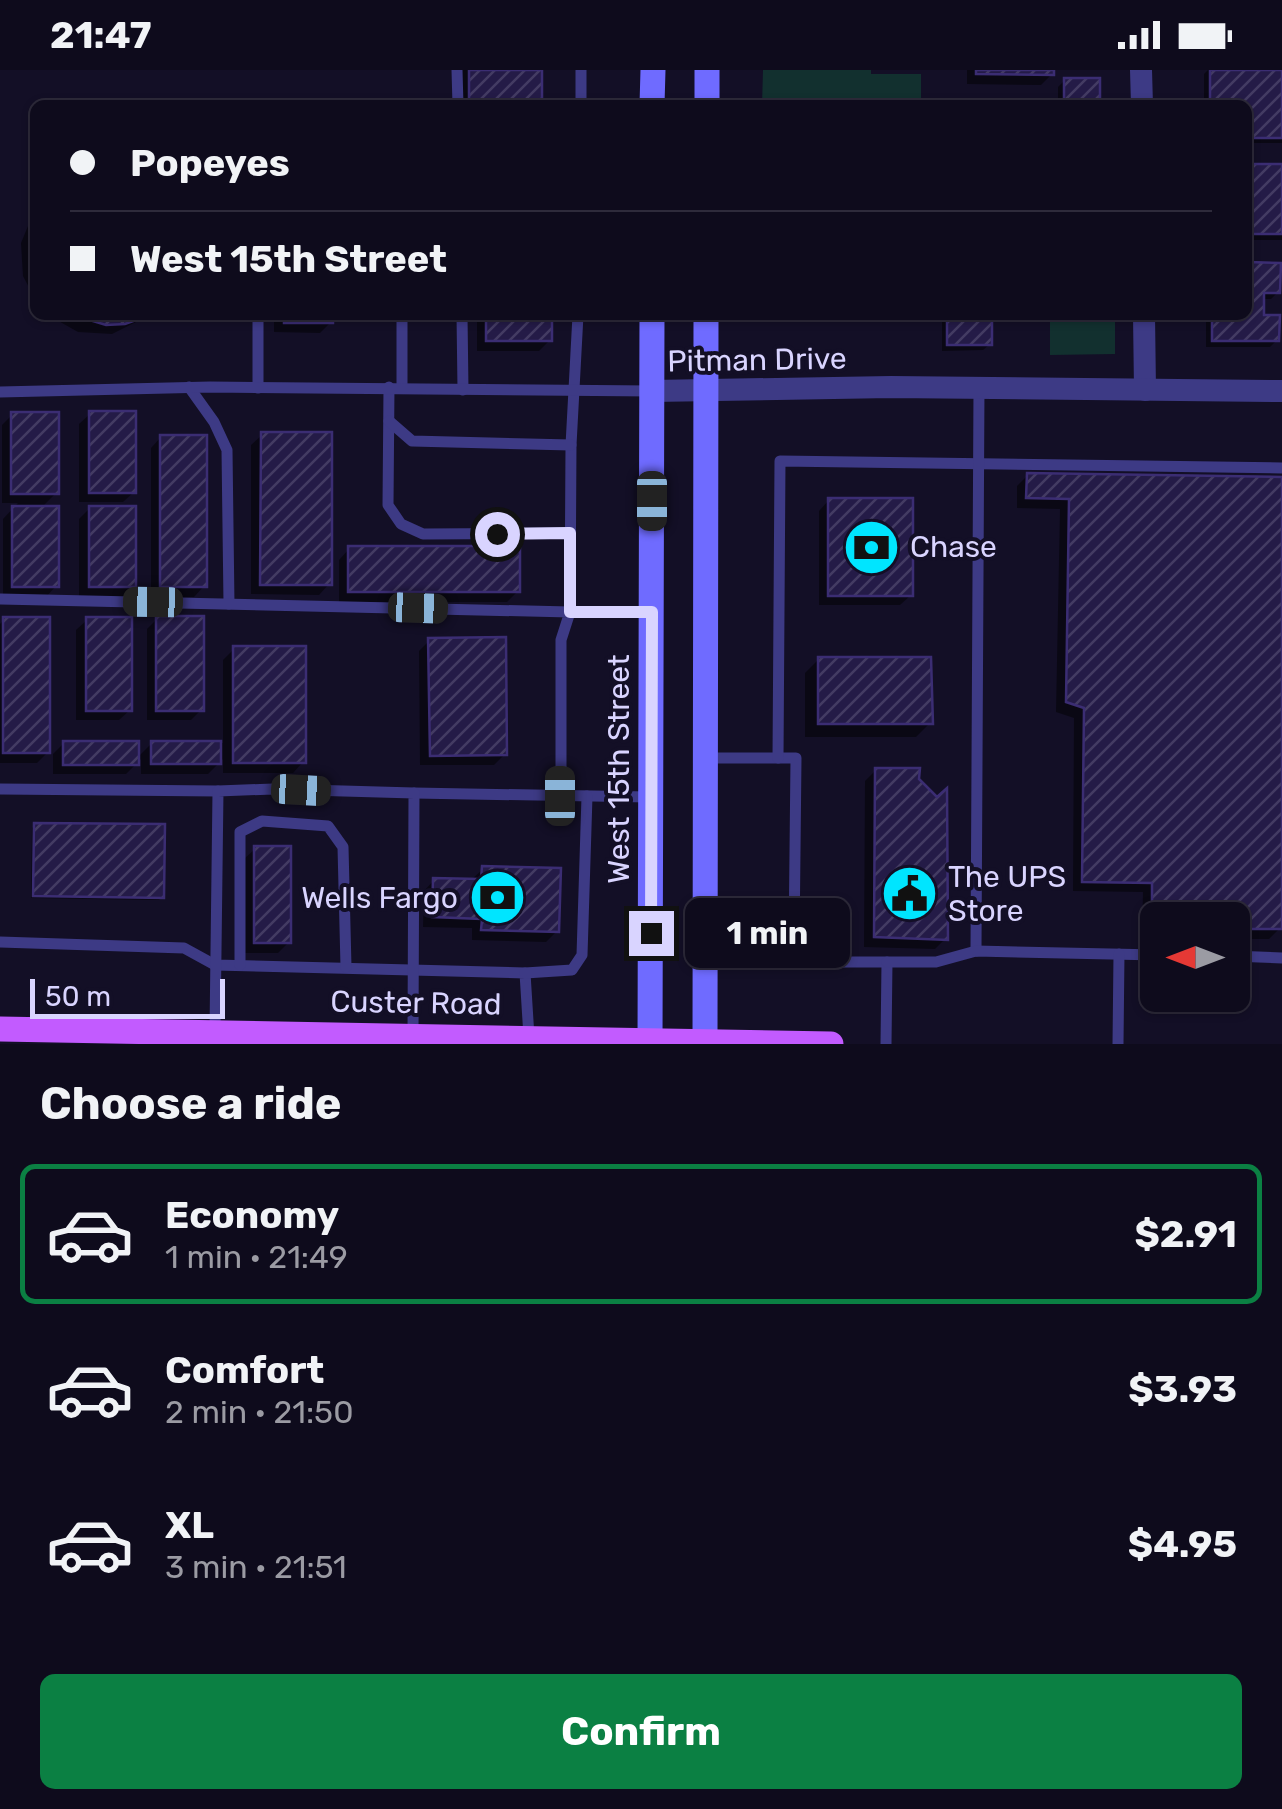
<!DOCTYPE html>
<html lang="en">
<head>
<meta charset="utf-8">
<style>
	body { margin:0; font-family:Rubik,sans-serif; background:#1c1929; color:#f1f3f6; height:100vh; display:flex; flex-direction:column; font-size:38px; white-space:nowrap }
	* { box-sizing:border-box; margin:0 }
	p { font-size:32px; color:#9b9ba3 }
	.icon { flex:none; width:55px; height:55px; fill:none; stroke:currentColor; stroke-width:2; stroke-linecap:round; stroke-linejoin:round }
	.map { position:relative; height:974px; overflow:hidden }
	.side { display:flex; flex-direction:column; background:#0e0b1c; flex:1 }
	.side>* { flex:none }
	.banner { position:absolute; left:30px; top:30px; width:1222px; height:220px; border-radius:15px; box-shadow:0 2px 8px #0004,0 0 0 2px #2e2b3b; display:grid; align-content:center; height:220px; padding:0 40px; background:#0e0b1c }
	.needle { width:65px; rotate:270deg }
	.tools { position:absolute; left:1140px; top:832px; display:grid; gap:20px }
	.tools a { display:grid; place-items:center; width:110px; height:110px; border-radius:15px; background:#0e0b1c; box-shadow:0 2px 8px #0004,0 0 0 2px #2e2b3b; font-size:50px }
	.scale { position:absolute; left:30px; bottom:25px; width:195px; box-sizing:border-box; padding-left:10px; border:5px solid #d9d4ff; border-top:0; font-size:28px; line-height:35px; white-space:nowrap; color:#d9d4ff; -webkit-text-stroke:8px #130f26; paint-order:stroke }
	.end { position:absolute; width:45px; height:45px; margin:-22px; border:12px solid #d9d4ff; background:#111; box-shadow:0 0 0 5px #111 }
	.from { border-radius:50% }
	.bubble { position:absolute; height:70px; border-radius:15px; background:#0e0b1c; box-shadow:0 2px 8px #0004,0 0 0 2px #2e2b3b; font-size:32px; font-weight:700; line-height:70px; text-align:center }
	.car { position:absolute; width:30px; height:60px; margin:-30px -15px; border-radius:12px; box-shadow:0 0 8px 2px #0007; background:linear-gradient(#222 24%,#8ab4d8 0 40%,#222 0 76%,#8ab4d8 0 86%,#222 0) }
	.banner b { display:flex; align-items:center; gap:35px; height:95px; font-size:38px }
	.banner b+b { border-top:2px solid #2e2b3b }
	.banner i { width:25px; height:25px; background:#f1f3f6 }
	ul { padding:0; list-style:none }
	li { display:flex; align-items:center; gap:30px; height:140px; margin:0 20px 15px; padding:0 20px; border:5px solid transparent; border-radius:15px }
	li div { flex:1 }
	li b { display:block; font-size:38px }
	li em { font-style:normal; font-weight:700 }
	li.current { border-color:#0b8043 }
	li>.icon { width:90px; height:90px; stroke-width:1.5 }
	h2 { padding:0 40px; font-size:45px; line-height:120px }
	.primary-button { display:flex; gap:20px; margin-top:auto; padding:20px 40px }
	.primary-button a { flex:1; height:115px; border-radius:15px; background:#0b8043; color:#fff; font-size:40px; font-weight:700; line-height:115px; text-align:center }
	.status { display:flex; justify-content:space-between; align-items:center; height:70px; padding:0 50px; background:#0e0b1c; direction:ltr }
	.status svg { height:28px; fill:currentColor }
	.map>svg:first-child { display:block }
	.grass { fill:#12302f }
	.shadow { fill:#0007 }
	.building { fill:url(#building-hatch); stroke:#3b2d73; stroke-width:2.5 }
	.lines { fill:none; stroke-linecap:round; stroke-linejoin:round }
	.service { stroke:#3d3a85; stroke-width:11 }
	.minor { stroke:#3d3a85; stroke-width:22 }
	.secondary { stroke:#6f6bff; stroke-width:25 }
	.primary { stroke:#c25bff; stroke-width:25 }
	.route { stroke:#d9d4ff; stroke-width:12 }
	.labels { text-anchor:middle; stroke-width:8; stroke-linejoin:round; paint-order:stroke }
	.street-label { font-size:30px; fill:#d9d4ff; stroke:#130f26 }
	.poi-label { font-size:30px; fill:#d9d4ff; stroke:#130f26; text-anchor:start }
</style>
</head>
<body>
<div class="status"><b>21:47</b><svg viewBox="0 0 49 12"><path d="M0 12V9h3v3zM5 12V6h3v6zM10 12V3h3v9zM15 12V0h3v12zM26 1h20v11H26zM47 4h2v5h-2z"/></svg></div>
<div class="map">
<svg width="1282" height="974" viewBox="0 0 1282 974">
	<defs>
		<pattern id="building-hatch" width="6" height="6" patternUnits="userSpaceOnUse" patternTransform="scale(2.5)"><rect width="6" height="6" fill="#241b47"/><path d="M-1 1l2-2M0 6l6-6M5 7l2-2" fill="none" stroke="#433b63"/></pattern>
	</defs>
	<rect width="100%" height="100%" fill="#130f26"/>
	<g class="grass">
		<polygon points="763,0 871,0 871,4 921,4 921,35 762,35"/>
		<polygon points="1023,245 1115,245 1115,284 1050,285 1050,249 1023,250"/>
	</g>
	<g class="shadow">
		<rect x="460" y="0" width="80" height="35"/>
		<polygon points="967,0 1052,0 1052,4 1041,15 967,14"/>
		<polygon points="1208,0 1282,0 1282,73 1248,73 1248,35 1204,35 1204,4"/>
		<polygon points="1065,10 1098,35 1058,35 1058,17"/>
		<rect x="1248" y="96" width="34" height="74"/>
		<polygon points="35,139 35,229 23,206 21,173"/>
		<polygon points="1248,195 1278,195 1278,222 1271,229 1262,229 1262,247 1277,270 1270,277 1206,277 1206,245 1248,245"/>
		<polygon points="48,245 150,245 112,264 78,262"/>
		<polygon points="274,245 331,245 331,252 320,263 274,262"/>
		<polygon points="477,245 550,245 550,270 539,281 477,281"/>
		<polygon points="942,245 990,245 990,274 983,280 942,281"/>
		<polygon points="90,344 134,422 123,432 79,432 79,354"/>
		<polygon points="12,345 56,423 41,438 56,516 46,527 3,527 3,449 18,433 2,433 2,355"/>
		<polygon points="262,365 329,514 319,525 251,524 251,375"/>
		<polygon points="161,367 204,516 194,527 151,527 151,378"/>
		<polygon points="1028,405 1282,410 1282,828 1280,858 1269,869 1232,869 1232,850 1158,850 1158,868 1142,868 1143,822 1073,821 1074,648 1056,642 1060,439 1017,438 1017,416"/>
		<polygon points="829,430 911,525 900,535 819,535 819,441"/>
		<polygon points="90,438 134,516 123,527 79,527 79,449"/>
		<polygon points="349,479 518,521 507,532 339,532 339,490"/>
		<polygon points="157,549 201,640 191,650 147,650 147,559"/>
		<polygon points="4,550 48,682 37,693 0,693 0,554"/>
		<polygon points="87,550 130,640 119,650 76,650 76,560"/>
		<polygon points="429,571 505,684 494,695 420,695 419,581"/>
		<polygon points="234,579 303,692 293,703 223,703 223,689 208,704 141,704 141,689 126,704 53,704 53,684 64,673 137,688 152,673 223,673 223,590"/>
		<polygon points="819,589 930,653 916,667 805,667 805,603"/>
		<polygon points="876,700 945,869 935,879 864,877 865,711"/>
		<polygon points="35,755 162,827 159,830 31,828 32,758"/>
		<polygon points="255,779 289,872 278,883 244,883 244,789"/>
		<polygon points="483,799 557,861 546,872 472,870 472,858 423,857 424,821 434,810 472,809"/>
	</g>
	<g class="building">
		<rect x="469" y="0" width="73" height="35"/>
		<polygon points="976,0 1054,0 1054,5 976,4"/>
		<polygon points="1210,0 1282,0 1282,68 1248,68 1248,35 1210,35"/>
		<rect x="1064" y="8" width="36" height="27"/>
		<rect x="1248" y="94" width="34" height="70"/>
		<polygon points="1248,192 1281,193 1280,223 1264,223 1264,245 1280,245 1279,271 1212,271 1212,245 1248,245"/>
		<polygon points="73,245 150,245 125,254 106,255"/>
		<rect x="284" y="245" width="49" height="8"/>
		<rect x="486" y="245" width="66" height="26"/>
		<rect x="947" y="245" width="45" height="30"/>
		<rect x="89" y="341" width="47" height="82"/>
		<rect x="11" y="342" width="48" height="82"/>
		<polygon points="261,362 332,362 332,515 260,515"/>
		<rect x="160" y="365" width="47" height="152"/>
		<polygon points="1027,403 1282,407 1282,859 1232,859 1232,850 1158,850 1158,859 1152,859 1152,813 1082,812 1084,638 1066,632 1069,429 1026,428"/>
		<rect x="828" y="428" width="85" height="98"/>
		<rect x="12" y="436" width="47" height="81"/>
		<rect x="89" y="436" width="47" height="81"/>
		<rect x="348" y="476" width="172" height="46"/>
		<rect x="156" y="546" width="48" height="95"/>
		<rect x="3" y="547" width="47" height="136"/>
		<rect x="86" y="547" width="46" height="94"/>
		<polygon points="506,567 507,685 430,686 428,568"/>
		<rect x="233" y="576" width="73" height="117"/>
		<polygon points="818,587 931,587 933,654 818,654"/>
		<rect x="63" y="671" width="76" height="24"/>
		<rect x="151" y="671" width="70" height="23"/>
		<polygon points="875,698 920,698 919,709 937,727 947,718 948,870 874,867"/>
		<polygon points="34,753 165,754 164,828 33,826"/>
		<rect x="254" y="776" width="37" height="97"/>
		<polygon points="482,796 561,798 559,862 481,860 482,849 432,847 433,808 481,809"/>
	</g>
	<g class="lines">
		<g class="service">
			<polyline points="457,0 458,35"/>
			<polyline points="581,35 581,0"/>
			<polyline points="258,245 258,318"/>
			<polyline points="462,245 463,320"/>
			<polyline points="578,245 571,375 570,542 652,542"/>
			<polyline points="189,317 214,352 227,380 229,534"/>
			<polyline points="389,317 388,435 401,454 423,464 570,463"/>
			<polyline points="402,317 402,245"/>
			<polyline points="0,322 210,317 652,321"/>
			<polyline points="389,351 412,371 571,375"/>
			<polyline points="0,529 570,542 561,570 561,726"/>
			<polyline points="708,688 796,688 794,874 816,892 887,892 886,974"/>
			<polyline points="778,688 780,391 1282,398"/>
			<polyline points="0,719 218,721"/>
			<polyline points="414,723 649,727"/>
			<polyline points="0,872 184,878 215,895 525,903 529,967"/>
			<polyline points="976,881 979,318"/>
			<polyline points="1232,886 1282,888"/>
			<polyline points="887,892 936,892 976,881 1158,885"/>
			<polyline points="240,895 240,762 262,751 328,756 343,777 346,897"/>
			<polyline points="525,903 572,900 582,885 587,726"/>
			<polyline points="215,961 218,721 273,719 414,723 413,965"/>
			<polyline points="1118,974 1119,884"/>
		</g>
		<g class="minor">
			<polyline points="1141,0 1142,35"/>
			<polyline points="1144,245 1145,320"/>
			<polyline points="652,321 891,317 1282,321"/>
		</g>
		<g class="secondary">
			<polyline points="652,35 653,0"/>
			<polyline points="707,35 707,0"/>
			<polyline points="650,974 652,245"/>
			<polyline points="705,974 706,245"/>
		</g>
		<polyline class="primary" points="0,959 831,974"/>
	</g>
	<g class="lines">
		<polyline class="route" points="497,464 570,463 570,542 652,542 651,863"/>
	</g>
	<defs>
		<symbol id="bank-disc" viewBox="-11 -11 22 22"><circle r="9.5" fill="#00e5ff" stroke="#130f26"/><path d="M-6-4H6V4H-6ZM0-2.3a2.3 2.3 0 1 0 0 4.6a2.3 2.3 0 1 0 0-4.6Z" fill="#111"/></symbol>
		<symbol id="civic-disc" viewBox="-11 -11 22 22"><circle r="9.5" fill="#00e5ff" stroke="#130f26"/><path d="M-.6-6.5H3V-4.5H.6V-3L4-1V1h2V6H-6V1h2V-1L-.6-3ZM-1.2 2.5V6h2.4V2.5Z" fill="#111"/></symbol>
	</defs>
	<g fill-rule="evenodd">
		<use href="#bank-disc" x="840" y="446" width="63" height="63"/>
		<use href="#civic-disc" x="878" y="792" width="63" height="63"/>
		<use href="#bank-disc" x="466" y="796" width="63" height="63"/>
	</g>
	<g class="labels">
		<g class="street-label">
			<text transform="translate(757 290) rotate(-1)" y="10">Pitman Drive</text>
			<text transform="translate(619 699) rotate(-90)" y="10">West 15th Street</text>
			<text transform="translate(416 933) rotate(1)" y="10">Custer Road</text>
		</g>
		<g class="poi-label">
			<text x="910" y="487">Chase</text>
			<text x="948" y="817">The UPS<tspan x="948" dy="34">Store</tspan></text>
			<text x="458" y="838" text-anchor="end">Wells Fargo</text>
		</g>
	</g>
</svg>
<div class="tools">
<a><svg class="needle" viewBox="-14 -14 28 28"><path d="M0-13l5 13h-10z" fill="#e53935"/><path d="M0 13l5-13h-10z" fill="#9b9ba3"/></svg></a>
</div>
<div class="scale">50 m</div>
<i class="end from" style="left:497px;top:464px"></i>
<i class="end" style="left:651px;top:863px"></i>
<div class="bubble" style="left:685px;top:828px;width:165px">1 min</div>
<i class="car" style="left:652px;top:431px;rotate:180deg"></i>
<i class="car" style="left:153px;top:532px;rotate:271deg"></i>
<i class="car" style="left:418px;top:538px;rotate:92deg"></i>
<i class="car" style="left:301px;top:720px;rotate:93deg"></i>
<i class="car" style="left:560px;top:726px;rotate:0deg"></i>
<div class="banner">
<b><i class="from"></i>Popeyes</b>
<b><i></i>West 15th Street</b>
</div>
</div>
<section class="side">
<h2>Choose a ride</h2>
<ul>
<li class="current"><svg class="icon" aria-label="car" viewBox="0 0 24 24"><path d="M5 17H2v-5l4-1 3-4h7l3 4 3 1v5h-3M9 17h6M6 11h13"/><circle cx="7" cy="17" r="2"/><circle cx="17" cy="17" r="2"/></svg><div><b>Economy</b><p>1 min · 21:49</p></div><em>$2.91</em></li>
<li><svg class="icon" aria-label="car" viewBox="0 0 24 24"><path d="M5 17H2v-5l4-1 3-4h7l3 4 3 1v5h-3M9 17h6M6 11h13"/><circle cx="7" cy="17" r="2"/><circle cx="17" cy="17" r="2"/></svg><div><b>Comfort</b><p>2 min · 21:50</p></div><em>$3.93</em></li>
<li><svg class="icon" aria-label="car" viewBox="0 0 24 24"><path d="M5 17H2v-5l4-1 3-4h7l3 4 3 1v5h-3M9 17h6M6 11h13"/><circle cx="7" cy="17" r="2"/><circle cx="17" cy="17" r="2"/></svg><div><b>XL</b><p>3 min · 21:51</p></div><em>$4.95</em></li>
</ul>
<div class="primary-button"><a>Confirm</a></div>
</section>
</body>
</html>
